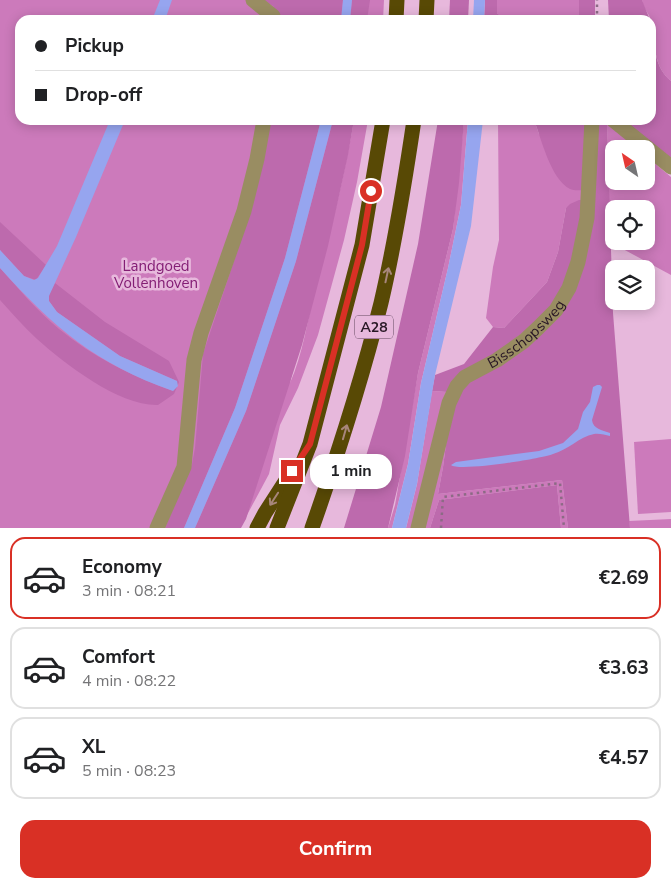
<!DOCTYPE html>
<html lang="en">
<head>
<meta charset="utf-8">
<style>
	body { margin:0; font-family:"Nunito Sans",sans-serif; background:#f2f2f2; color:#202124; height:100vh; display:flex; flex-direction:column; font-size:19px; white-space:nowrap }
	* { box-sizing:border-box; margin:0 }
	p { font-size:16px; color:#757577 }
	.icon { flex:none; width:28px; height:28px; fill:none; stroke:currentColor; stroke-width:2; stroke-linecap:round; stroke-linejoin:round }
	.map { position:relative; height:528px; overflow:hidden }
	.side { display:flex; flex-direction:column; background:#fff; flex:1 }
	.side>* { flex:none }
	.guide { position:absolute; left:15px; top:15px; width:641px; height:110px; border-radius:15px; box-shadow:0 2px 12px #0003; display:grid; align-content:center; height:110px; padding:0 20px; background:#fff }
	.needle { width:32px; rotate:326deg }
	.buttons { position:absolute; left:605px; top:140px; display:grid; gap:10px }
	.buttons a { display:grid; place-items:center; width:50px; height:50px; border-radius:10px; background:#fff; box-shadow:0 2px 12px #0003; font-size:25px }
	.end { position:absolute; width:22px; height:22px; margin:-11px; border:6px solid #d93025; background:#fff; box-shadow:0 0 0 2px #fff }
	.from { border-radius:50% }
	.bubble { position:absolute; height:35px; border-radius:15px; background:#fff; box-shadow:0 2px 12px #0003; font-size:16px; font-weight:700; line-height:35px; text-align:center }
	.guide b { display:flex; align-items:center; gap:18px; height:48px; font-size:19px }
	.guide b+b { border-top:1px solid #e0e0e0 }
	.guide i { width:12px; height:12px; background:#202124 }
	ul { padding:9px 0 0; list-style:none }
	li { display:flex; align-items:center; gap:15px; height:82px; margin:0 10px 8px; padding:0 10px; border:2px solid #e0e0e0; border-radius:15px }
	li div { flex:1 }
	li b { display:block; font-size:19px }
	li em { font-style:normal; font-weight:700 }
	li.active { border-color:#d93025 }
	li>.icon { width:45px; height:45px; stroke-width:1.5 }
	.action { display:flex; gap:10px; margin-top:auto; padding:10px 20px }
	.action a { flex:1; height:58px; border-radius:15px; background:#d93025; color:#fff; font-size:20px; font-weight:700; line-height:58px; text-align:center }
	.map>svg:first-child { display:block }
	.green { fill:#cc7abb; fill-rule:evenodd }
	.forest { fill:#bd6aad }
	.water { fill:#96a5ef }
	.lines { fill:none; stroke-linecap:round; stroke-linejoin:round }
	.path { stroke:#8c6b85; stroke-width:2.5; stroke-dasharray:2.5 4; stroke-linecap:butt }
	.minor { stroke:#998d62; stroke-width:15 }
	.highway { stroke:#584905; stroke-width:15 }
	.oneway { stroke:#a7867b }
	.route { stroke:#d93025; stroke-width:6 }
	.labels { text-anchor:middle; stroke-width:5; stroke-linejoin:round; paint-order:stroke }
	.shield { fill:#e7b8dc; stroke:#61475c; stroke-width:1 }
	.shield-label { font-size:14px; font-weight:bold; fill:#281725 }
	.park-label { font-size:15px; fill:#831d74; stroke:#e7b8dc }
	.street-label { font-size:15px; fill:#281725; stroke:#e7b8dc }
</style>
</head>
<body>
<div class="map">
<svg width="671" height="528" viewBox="0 0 671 528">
	<rect width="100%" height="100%" fill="#e7b8dc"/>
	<g class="green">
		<path d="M0 0H384L383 20H20V120H349L290 383C303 354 307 321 315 291 330 234 344 178 354 120H368L357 182 344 240 318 335 298 388 280 425 269 474 240 528H0Z"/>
		<polygon points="497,0 579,0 579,20 505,20 497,13"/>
		<path d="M642 0H671V81C652 65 656 43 651 21 650 15 643 8 642 0Z"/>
		<polygon points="464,120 468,120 461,205 448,268 421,383 408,464 392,528 388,528 395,505 418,373 453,229"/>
		<polygon points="498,120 534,120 539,134 586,190 586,202 566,208 558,252 547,282 504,328 493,327 486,318 493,267 499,240"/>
		<path d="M607 123 637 149H614V181H646V156L671 177V275L610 242ZM614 209H646V241H614Z"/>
		<polygon points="432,391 447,392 416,528 406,528 417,484"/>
		<polygon points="451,406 443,467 438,494 562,480 568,528 561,528 557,485 439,500 430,528 422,528"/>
		<polygon points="671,439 671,512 638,514 634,442"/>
		<polygon points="671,519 671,528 630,528 629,521"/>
	</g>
	<g class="forest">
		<polygon points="263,0 343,0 341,20 282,20 273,6"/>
		<polygon points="352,0 370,0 367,20 350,20"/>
		<polygon points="450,0 469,0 468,20 449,20"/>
		<polygon points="485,0 497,0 497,13 505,20 484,20"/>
		<rect x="579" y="0" width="16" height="20"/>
		<polygon points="608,0 642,0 650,20 609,20"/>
		<path d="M651 27C655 47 654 67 671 81V166L617 120H651Z"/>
		<polygon points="271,120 321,120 285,258 235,408 184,528 165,528 192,464 195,448 203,354 238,249"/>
		<polygon points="333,120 354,120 348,155 328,246 302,345 246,519 241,528 195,528 246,411 296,261"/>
		<polygon points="438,120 464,120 459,183 453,229 418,373 405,456 388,528 344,528 381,407 418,244"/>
		<path d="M534 120H589L586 190C581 190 574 191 570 189 550 178 542 140 534 120Z"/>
		<polygon points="600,120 603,120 607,123 613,313 630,528 568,528 562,480 438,494 443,467 451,406 461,387 570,292 596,122"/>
		<polygon points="579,200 584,200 581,245 553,309 447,392 432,391 435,375 464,364 493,327 504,328 547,282 558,252 566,208 570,204"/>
		<polygon points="0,222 46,265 36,280 24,276 0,250"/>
		<path d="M0 268C19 289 37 311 59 329 93 357 132 376 173 391L177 381 120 356 57 312 49 301 48 296 55 283 105 322 169 361 179 382 174 394 158 405C119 406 65 364 37 339 24 327 12 313 0 300Z"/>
		<polygon points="557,485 561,528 430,528 439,500"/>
	</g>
	<g class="water">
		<polygon points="160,0 172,0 165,20 152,20"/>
		<polygon points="343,0 352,0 350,20 341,20"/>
		<polygon points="474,0 485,0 484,20 473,20"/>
		<path d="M110 120H125L76 237 49 296V301L57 312 120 356 177 381 178 386 173 391C96 364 54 328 0 268V250L24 276 34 280 38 278 57 246Z"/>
		<polygon points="321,120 333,120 296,261 246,411 195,528 184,528 235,408 285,258"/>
		<polygon points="468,120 483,120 471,226 435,375 417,484 406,528 392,528 408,464 421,383 448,268 461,205"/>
		<path d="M597 385H600L602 387 592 420C593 429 602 430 610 433V436C605 435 599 433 594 434 579 437 568 450 553 454 540 459 459 472 451 465L456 462 539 451 563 443 578 429 583 412 590 402 593 387Z"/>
	</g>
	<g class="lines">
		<g class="path">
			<polyline points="597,20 597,0"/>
			<polyline points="441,528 443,497 560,483 564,528"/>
		</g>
		<g class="minor">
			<polyline points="253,0 273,16 274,20"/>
			<polyline points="613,120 671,167"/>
			<polyline points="157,528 184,467 194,360 201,333 244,211 257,159 264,120"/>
			<path id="s1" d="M418 528 449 403 457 386 465 377 497 360 524 341 538 328 556 310 569 288 578 262 587 218 592 120"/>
		</g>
		<g class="highway">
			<polyline points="396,20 397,0"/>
			<polyline points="426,20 427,0"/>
			<polyline points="257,528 265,513 294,468"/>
			<polyline points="277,528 310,444 362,245 383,120"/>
			<path d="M312 528C338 454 362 379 381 303 395 243 405 181 414 120"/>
		</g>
	</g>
	<defs><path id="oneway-shaft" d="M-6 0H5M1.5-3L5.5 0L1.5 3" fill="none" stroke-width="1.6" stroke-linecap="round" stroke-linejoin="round" transform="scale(1.25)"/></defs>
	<g class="oneway">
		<use href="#oneway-shaft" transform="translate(387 275) rotate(-78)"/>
		<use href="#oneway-shaft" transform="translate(345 432) rotate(-74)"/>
		<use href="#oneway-shaft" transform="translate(274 499) rotate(123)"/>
	</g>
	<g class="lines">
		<polyline class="route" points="292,471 310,444 362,245 371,191"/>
	</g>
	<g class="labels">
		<rect class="shield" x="355" y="315.5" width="38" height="23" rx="4"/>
		<g class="shield-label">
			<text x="374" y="332">A28</text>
		</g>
		<g class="park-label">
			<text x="156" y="271">Landgoed<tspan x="156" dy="17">Vollenhoven</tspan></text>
		</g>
		<g class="street-label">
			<text dy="5" stroke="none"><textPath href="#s1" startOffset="235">Bisschopsweg</textPath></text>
		</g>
	</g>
</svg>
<div class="buttons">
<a><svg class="needle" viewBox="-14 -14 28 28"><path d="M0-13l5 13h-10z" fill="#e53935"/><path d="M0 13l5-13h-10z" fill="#757577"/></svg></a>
<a><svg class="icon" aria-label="locate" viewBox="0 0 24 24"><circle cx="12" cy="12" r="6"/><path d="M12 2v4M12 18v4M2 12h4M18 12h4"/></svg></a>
<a><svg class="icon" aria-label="layers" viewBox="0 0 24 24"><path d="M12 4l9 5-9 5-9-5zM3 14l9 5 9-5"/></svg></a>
</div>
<i class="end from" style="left:371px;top:191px"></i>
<i class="end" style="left:292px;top:471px"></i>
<div class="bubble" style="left:310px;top:454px;width:82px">1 min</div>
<div class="guide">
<b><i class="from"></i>Pickup</b>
<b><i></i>Drop-off</b>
</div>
</div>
<section class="side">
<ul>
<li class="active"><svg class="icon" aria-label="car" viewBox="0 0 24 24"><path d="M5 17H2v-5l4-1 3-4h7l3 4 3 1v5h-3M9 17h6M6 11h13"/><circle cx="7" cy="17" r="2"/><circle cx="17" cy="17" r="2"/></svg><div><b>Economy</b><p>3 min · 08:21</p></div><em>€2.69</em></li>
<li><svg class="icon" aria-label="car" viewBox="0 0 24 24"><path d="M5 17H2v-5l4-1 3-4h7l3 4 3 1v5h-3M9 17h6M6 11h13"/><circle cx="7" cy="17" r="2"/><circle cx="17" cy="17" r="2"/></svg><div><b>Comfort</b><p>4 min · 08:22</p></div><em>€3.63</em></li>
<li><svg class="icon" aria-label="car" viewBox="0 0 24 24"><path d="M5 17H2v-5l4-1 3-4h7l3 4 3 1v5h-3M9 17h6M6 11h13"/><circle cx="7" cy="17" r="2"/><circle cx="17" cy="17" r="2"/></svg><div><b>XL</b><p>5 min · 08:23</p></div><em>€4.57</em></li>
</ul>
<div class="action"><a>Confirm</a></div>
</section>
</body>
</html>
